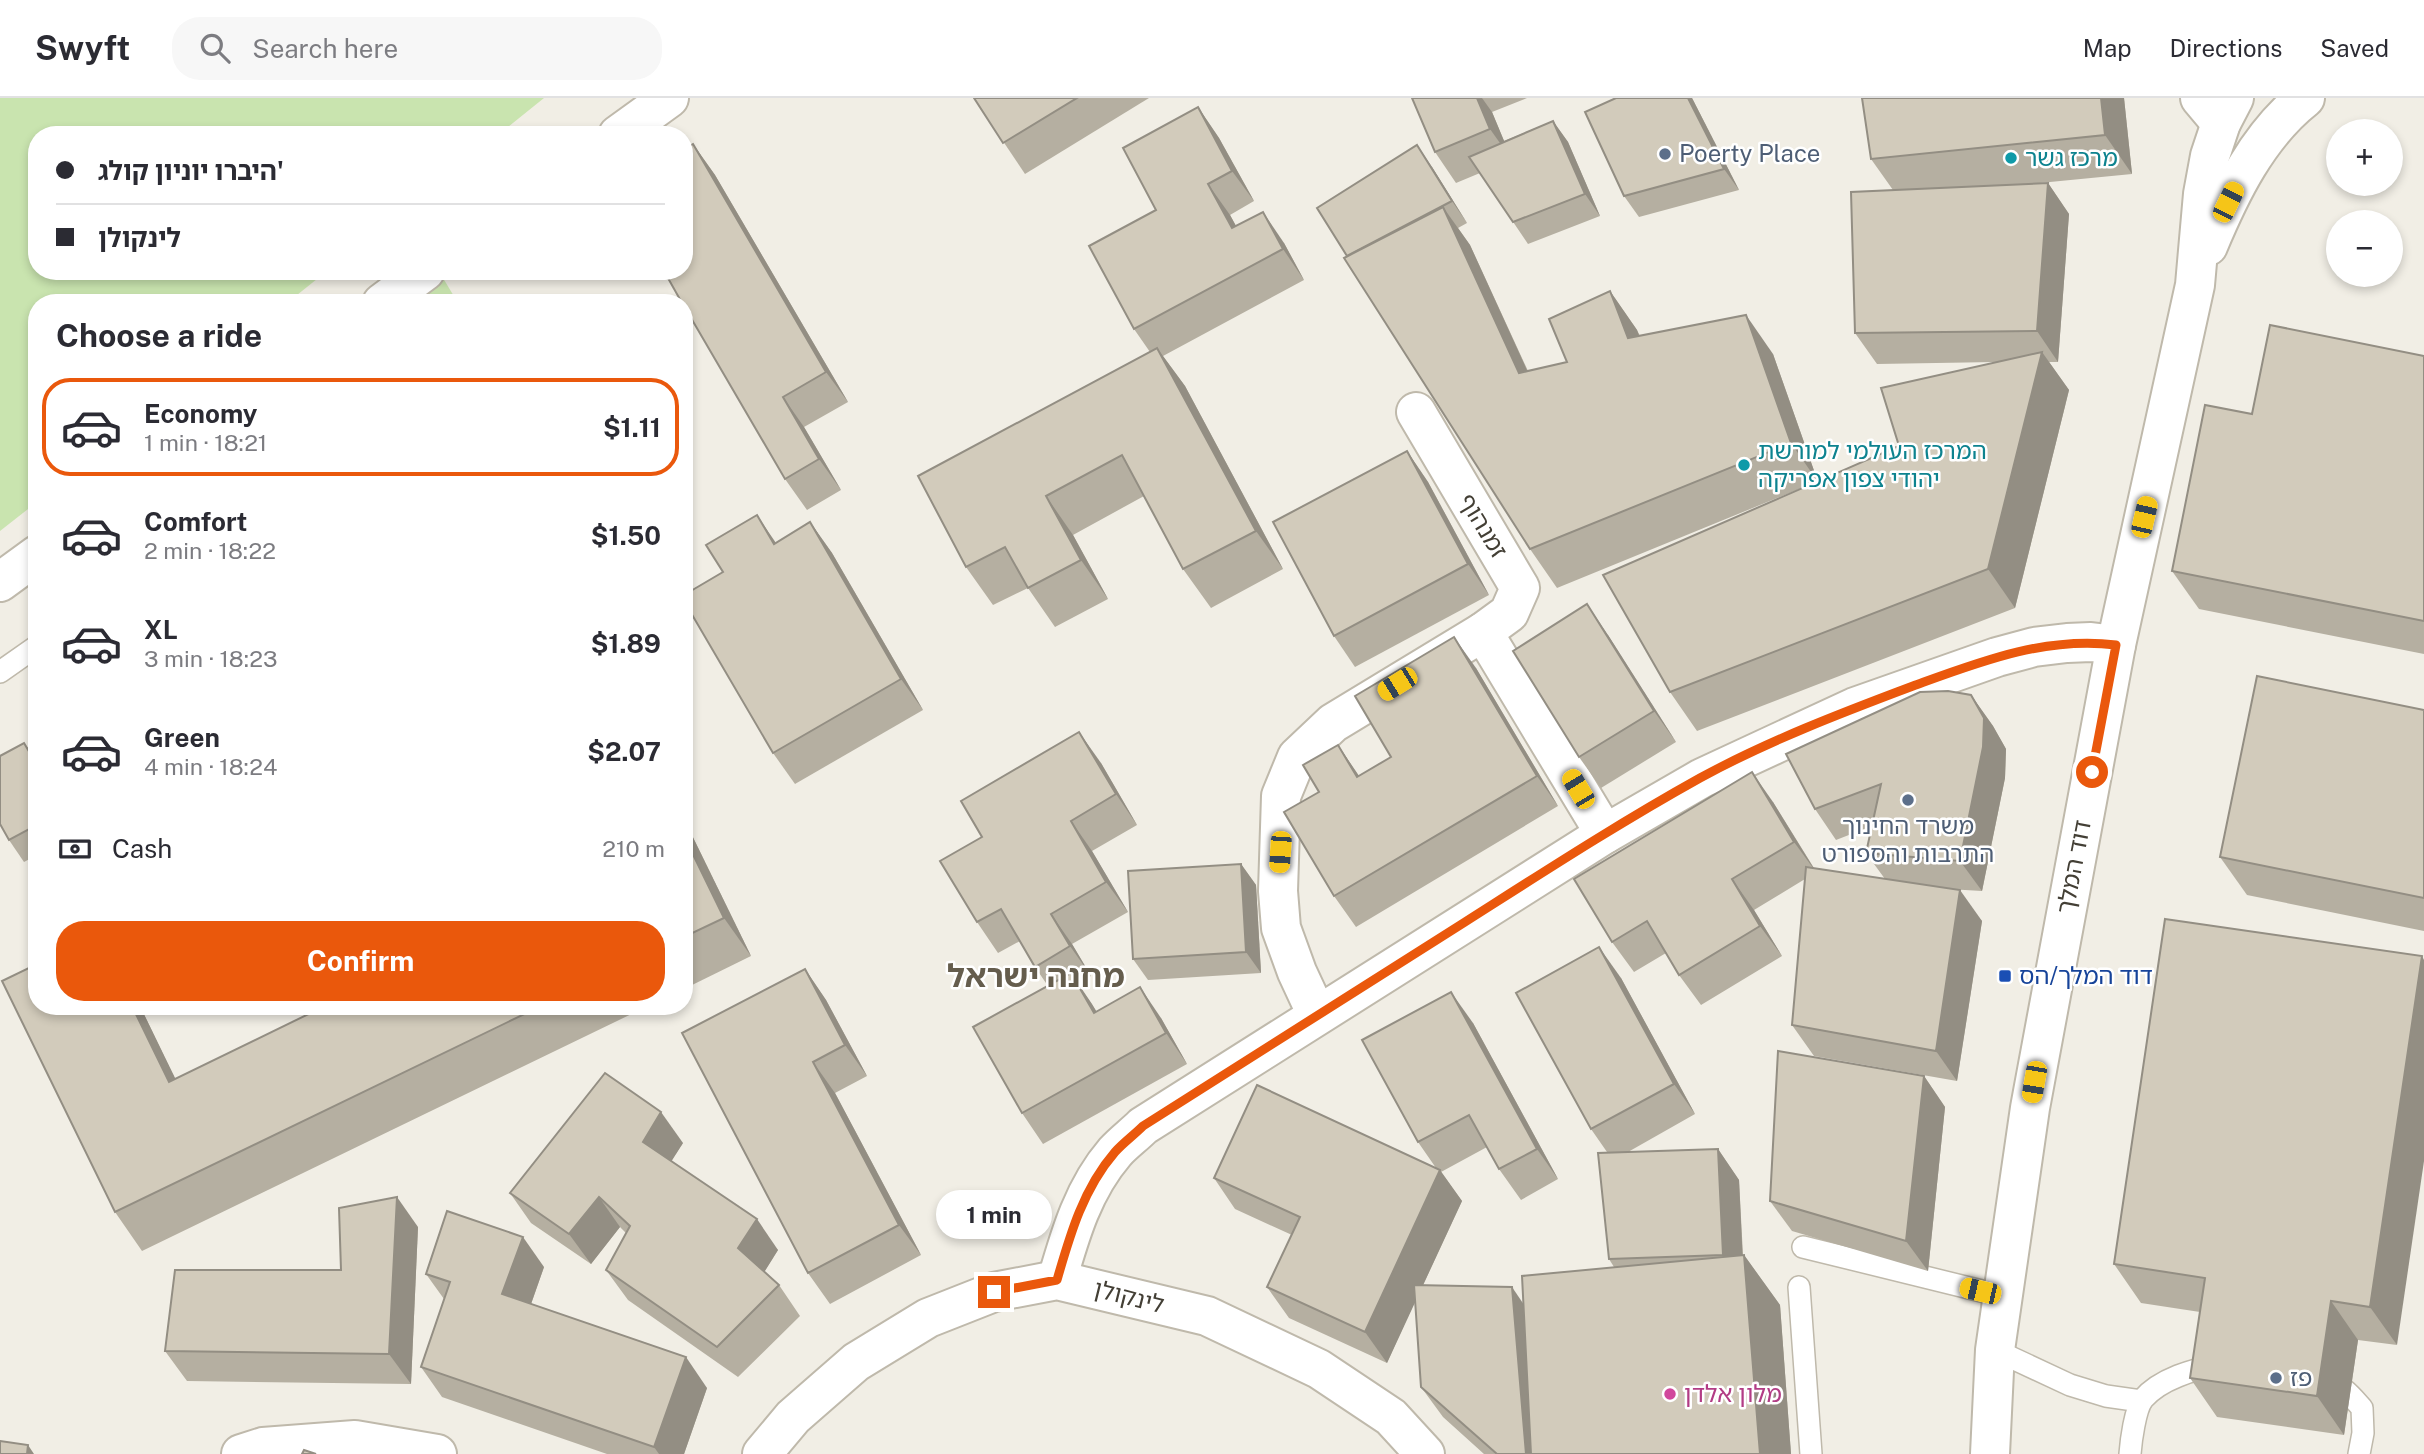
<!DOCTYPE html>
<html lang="en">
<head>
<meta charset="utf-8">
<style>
	body { margin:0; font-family:"Public Sans","Noto Sans Hebrew",sans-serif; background:#f7f7f7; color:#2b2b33; height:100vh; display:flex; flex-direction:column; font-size:26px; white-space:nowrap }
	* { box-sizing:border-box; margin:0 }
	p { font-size:23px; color:#7c7c81 }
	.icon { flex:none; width:38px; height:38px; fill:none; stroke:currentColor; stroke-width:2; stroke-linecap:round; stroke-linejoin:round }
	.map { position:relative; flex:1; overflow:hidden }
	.drawer { position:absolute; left:28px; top:196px; width:665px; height:721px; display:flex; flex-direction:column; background:#fff; border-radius:28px; box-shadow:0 4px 10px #0003 }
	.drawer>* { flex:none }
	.guide { position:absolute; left:28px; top:28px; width:665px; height:154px; border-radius:28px; box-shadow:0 4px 10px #0003; display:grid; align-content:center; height:154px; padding:0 28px; background:#fff }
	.controls { position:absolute; left:2326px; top:21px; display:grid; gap:14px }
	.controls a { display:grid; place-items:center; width:77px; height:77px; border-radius:50%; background:#fff; box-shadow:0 4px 10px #0003; font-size:35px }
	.end { position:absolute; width:32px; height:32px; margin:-16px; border:9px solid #ea580c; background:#fff; box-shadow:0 0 0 4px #fff }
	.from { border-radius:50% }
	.bubble { position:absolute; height:49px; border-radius:24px; background:#fff; box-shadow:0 4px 10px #0003; font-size:23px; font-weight:700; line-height:49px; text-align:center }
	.car { position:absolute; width:21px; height:42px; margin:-21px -10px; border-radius:9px; box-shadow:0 0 5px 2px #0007; background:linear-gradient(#f5c518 24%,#345 0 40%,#f5c518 0 76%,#345 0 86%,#f5c518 0) }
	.guide b { display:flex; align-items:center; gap:24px; height:66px; font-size:26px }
	.guide b+b { border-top:2px solid #e1e1e2 }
	.guide i { width:18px; height:18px; background:#2b2b33 }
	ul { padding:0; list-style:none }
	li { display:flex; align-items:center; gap:21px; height:98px; margin:0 14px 10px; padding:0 14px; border:4px solid transparent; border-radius:28px }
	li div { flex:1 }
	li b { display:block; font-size:26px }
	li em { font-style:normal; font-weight:700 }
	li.active { border-color:#ea580c }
	li>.icon { width:63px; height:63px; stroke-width:1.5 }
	h2 { padding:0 28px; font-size:32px; line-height:84px }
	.pay { display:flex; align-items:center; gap:18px; height:77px; padding:0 28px; font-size:26px }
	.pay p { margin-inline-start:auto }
	.primary-button { display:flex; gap:14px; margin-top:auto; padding:14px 28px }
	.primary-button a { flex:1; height:80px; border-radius:28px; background:#ea580c; color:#fff; font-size:28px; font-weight:700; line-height:80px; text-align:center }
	header { display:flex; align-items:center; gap:42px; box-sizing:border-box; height:98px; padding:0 35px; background:#fff; border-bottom:2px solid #e1e1e2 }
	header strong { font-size:33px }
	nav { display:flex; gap:38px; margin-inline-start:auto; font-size:24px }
	.search { width:490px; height:63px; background:#f7f7f7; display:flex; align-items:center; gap:18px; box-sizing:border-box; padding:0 24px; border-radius:28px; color:#7c7c81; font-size:26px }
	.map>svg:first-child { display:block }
	.green { fill:#c9e4af }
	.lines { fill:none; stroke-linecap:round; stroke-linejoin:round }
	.service-casing { stroke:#bfb9ab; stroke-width:24 }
	.minor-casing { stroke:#bfb9ab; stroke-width:42 }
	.tertiary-casing { stroke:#bfb9ab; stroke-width:42 }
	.service { stroke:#fff; stroke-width:21 }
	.minor { stroke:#fff; stroke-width:38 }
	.tertiary { stroke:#fff; stroke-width:38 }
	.wall { fill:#b5afa1 }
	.shaded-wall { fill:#938e83 }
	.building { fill:#d2cbbb; stroke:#938e83; stroke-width:2 }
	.route { stroke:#ea580c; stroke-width:9 }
	.service-dot { fill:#5c6f8a; stroke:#fff; stroke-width:2.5 }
	.culture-dot { fill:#0f9aa8; stroke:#fff; stroke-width:2.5 }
	.transit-dot { fill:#1a4fb4; stroke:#fff; stroke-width:2.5 }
	.hotel-dot { fill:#d1479c; stroke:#fff; stroke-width:2.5 }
	.labels { text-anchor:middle; stroke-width:5; stroke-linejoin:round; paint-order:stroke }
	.service-label { font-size:24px; fill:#4e5e75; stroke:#fff; text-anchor:start }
	.culture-label { font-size:24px; fill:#0d838f; stroke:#fff; text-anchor:start }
	.street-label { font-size:24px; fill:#433f35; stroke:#fff }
	.transit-label { font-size:24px; fill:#164399; stroke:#fff; text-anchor:start }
	.hotel-label { font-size:24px; fill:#b23c85; stroke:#fff; text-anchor:start }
	.district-label { font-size:32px; font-weight:bold; fill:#655d4d; stroke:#fff }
</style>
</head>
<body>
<header>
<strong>Swyft</strong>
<div class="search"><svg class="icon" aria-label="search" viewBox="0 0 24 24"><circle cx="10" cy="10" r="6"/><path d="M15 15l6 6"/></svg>Search here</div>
<nav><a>Map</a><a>Directions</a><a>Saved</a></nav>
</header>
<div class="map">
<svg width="2424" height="1356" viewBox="0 0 2424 1356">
	<rect width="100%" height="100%" fill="#f1eee5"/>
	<g class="green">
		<polygon points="0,0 544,0 498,37 37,37 37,173 327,173 287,205 37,205 37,404 0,433"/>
		<polygon points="440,175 458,205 402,205"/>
	</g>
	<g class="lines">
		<defs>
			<g id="service">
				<polyline points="0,574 37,548"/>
				<polyline points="1803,1149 2002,1198"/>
				<polyline points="1799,1189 1811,1356"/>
				<polyline points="1995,1252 2070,1287 2106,1298 2141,1303"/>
				<path d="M2326 1283C2342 1286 2352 1299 2362 1310L2363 1335 2359 1356"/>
				<path d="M2130 1356C2131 1343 2135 1311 2143 1301 2160 1281 2194 1271 2219 1267"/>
			</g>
			<g id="minor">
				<polyline points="2200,0 2221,25"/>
				<polyline points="1416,314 1520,490 1509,515 1483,534"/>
				<polyline points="1317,917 1297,874 1281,830 1278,793 1281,698 1297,659 1333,625 1483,534 1605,736"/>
				<path d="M1057 1182C1070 1137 1083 1091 1115 1054 1123 1045 1134 1037 1143 1028L1605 736 1702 680 1855 609 1997 559 2034 549 2067 545 2091 544 2116 547"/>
				<polyline points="241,1356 263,1349 355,1342 437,1356"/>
				<polyline points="762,1356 793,1319 856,1264 928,1220 994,1194 1057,1182 1207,1218 1319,1271 1391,1319 1425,1356"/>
			</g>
			<g id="tertiary">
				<polyline points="618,37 669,0"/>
				<path d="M2208 148C2230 95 2258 37 2305 0"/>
				<polyline points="382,205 425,173"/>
				<polyline points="0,484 37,457"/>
				<polyline points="1990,1356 1995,1252 2030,1010 2116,547 2195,187 2203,96 2210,58 2221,25 2234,0"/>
			</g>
		</defs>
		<use href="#service" class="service-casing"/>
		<use href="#minor" class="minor-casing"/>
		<use href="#tertiary" class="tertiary-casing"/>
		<use href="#service" class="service"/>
		<use href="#minor" class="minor"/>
		<use href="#tertiary" class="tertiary"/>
	</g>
	<g class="wall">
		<polygon points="974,0 1149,0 1025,76"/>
		<polygon points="1412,0 1527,0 1492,14 1504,43 1553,23 1568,44 1600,118 1528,146 1480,75 1456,85 1435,54"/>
		<polygon points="1616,0 1692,0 1739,92 1639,119 1624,98"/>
		<polygon points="1862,0 2124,0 2132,76 2029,86 2048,85 2069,116 2058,264 2049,264 2069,292 2015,510 1697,633 1670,594 1809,387 1557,490 1530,451 1347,158 1432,69 1467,125 1458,130 1470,147 1528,273 1567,264 1610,193 1637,232 1640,238 1773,256 1818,384 1899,348 1995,264 1877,266 1855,235 1893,92 1871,61"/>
		<polygon points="1198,9 1219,40 1254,103 1230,117 1236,128 1284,145 1304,182 1163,258 1185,288 1283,471 1211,510 1183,471 1144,398 1073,437 1108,501 1055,529 1028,490 993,507 966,469 1150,254 1134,231 1156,112"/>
		<polygon points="693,46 715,77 848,304 804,329 841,392 807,412 785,381"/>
		<polygon points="2424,258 2424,556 2199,511 2172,473 2252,316"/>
		<polygon points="1407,353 1428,384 1489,497 1355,569 1334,538"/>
		<polygon points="810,424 832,455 923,612 795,686 773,655 776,445"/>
		<polygon points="1608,537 1676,644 1601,690 1579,659"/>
		<polygon points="1476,570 1558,708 1356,829 1334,798 1319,694 1338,647 1359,678 1391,659"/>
		<polygon points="1971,597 1993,628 2006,651 2005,680 1982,793 1948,791 1982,823 1957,983 1814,958 1792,927 1805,781 1754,812 1782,858 1701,907 1679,877 1666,855 1634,874 1612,844 1773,704 1814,770 1885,781 1866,755 1872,728 1836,742 1815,711"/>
		<polygon points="2424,612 2424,833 2247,797 2220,759"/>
		<polygon points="37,662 37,757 24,764 9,742"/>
		<polygon points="1101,665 1137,727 1092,753 1128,814 1072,846 1091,878 1078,886 1097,914 1161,920 1187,966 1043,1046 1022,1015 1048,888 1035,869 1020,843 998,855 977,824 982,739"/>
		<polygon points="684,721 751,858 684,891"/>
		<polygon points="1241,766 1256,787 1261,875 1148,882 1133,861"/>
		<polygon points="2165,821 2397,1247 2358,1242 2344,1337 2217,1319 2190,1280 2200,1214 2141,1205 2114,1166"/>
		<polygon points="805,871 826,902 867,978 835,995 921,1157 830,1206 808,1175"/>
		<polygon points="1621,880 1695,1016 1628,1054 1718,1051 1739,1082 1743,1157 1744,1157 1780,1207 1791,1356 1484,1356 1443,1319 1421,1289 1415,1203 1387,1265 1289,1220 1267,1189 1292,1137 1235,1111 1214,1080 1436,1070 1418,1044 1473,925 1558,1081 1521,1102 1499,1071 1487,1049 1441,1074 1462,1103 1423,1187 1523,1206 1614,1169 1609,1161 1607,1054 1591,1031"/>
		<polygon points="37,908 140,908 175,981 325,908 648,908 142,1153 115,1114"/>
		<polygon points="1924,978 1945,1009 1928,1173 1792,1133 1770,1103"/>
		<polygon points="683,1045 671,1063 778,1152 764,1174 779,1187 800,1218 738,1279 628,1202 606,1172 626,1135 620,1129 591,1166 531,1125 510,1095"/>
		<polygon points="418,1129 411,1286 187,1283 165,1253 341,1172"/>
		<polygon points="544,1169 531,1206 707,1290 684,1356 607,1356 442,1299 421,1269 444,1201 426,1176"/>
	</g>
	<g class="shaded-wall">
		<polygon points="1477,0 1482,0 1492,14 1512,62 1490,31"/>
		<polygon points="1688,0 1692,0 1739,92 1724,71"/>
		<polygon points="2101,0 2124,0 2132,76 2105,37"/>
		<polygon points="1198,9 1219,40 1254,103 1232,73"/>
		<polygon points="1553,23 1568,44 1600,118 1585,96"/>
		<polygon points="693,46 715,77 848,304 826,274"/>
		<polygon points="1417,47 1432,69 1467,125 1452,103"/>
		<polygon points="2048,85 2069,116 2058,264 2037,233"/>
		<polygon points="1208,86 1230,117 1254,161 1232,130"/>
		<polygon points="1443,109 1470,147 1546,314 1519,275"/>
		<polygon points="1263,114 1284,145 1304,182 1283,151"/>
		<polygon points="1610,193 1637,232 1655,279 1628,240"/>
		<polygon points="1746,217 1773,256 1818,384 1791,345"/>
		<polygon points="1157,250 1185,288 1283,471 1256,433"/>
		<polygon points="2042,254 2069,292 2015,510 1988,471"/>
		<polygon points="783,299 804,329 841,392 819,361"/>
		<polygon points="1407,353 1428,384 1489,497 1468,466"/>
		<polygon points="1046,398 1073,437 1108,501 1081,462"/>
		<polygon points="757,417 778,448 774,446"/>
		<polygon points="810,424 832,455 923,612 901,581"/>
		<polygon points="1587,506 1608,537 1676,644 1654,613"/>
		<polygon points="1454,539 1476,570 1558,708 1537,678"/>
		<polygon points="1971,597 1993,628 2006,651 2005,680 1982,793 1960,763"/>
		<polygon points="1079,634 1101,665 1137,727 1116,696"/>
		<polygon points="24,645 37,662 37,667"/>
		<polygon points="1338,647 1359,678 1357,679"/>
		<polygon points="1752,674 1773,704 1816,774 1794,744"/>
		<polygon points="684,721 751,858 724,820 684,738"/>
		<polygon points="1071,723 1092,753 1128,814 1106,784"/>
		<polygon points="1241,766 1256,787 1261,875 1246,854"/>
		<polygon points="1732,781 1754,812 1782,858 1760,828"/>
		<polygon points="1960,792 1982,823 1957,983 1936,953"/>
		<polygon points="1051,816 1072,846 1091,878 1070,848"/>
		<polygon points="1599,849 1621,880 1695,1016 1674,986"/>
		<polygon points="2422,858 2424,862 2424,1063 2397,1247 2370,1209"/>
		<polygon points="805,871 826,902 867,978 845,947"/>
		<polygon points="1071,875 1092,906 1115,946 1094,915"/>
		<polygon points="1140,889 1161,920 1187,966 1166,935"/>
		<polygon points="1451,894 1473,925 1558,1081 1537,1051"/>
		<polygon points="132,908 140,908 196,1023 169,984"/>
		<polygon points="813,964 835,995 921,1157 899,1127"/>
		<polygon points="1924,978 1945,1009 1928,1173 1906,1143"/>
		<polygon points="661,1014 683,1045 664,1075 643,1044"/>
		<polygon points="1718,1051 1739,1082 1744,1188 1723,1157"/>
		<polygon points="1440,1072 1462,1103 1387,1265 1365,1234"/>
		<polygon points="397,1099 418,1129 411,1286 389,1256"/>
		<polygon points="599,1099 620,1129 591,1166 569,1136"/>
		<polygon points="757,1121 778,1152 760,1181 738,1150"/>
		<polygon points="523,1139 544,1169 524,1226 502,1196"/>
		<polygon points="1744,1157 1780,1207 1791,1356 1760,1356"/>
		<polygon points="1512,1189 1533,1220 1545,1356 1526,1356"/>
		<polygon points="2331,1203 2358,1242 2344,1337 2317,1298"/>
		<polygon points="686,1259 707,1290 684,1356 659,1356 654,1349"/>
		<polygon points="28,1347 34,1356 27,1356"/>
	</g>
	<g class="building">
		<polygon points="974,0 1077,0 1003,45"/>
		<polygon points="1412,0 1477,0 1490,31 1435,54"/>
		<polygon points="1616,0 1688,0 1724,71 1624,98 1585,14"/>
		<polygon points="1862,0 2101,0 2105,37 1871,61"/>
		<polygon points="1198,9 1232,73 1208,86 1232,130 1263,114 1283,151 1134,231 1089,148 1156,112 1123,50"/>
		<polygon points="1553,23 1585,96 1513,124 1469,59"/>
		<polygon points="693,46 826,274 783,299 819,361 785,381 684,208 684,205 682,205 664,173 684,173 684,51"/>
		<polygon points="1417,47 1452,103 1347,158 1317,110"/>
		<polygon points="2048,85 2037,233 1855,235 1851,94"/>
		<polygon points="1443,109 1519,275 1567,264 1549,221 1610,193 1628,240 1746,217 1791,345 1530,451 1344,160"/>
		<polygon points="2270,227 2424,258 2424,523 2172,473 2205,307 2252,316"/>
		<polygon points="1157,250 1256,433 1183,471 1122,357 1046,398 1081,462 1028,490 1005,449 966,469 918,378"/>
		<polygon points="2042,254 1988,471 1670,594 1603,477 1899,348 1881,290"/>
		<polygon points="1407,353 1468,466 1334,538 1273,424"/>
		<polygon points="757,417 774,446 810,424 901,581 773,655 684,503 684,497 723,474 706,447"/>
		<polygon points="1587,506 1654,613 1579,659 1513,553"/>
		<polygon points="1454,539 1537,678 1334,798 1284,714 1319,694 1303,667 1338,647 1357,679 1391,659 1355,598"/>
		<polygon points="2257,578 2424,612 2424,800 2220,759"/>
		<polygon points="1948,593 1971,597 1984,620 1983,649 1960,763 1866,755 1881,686 1815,711 1786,656 1920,594"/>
		<polygon points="1079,634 1116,696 1071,723 1106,784 1051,816 1070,848 1035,869 1001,811 977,824 940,763 982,739 961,703"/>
		<polygon points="24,645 37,667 37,727 9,742 0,726 0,658"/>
		<polygon points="1752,674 1794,744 1732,781 1760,828 1679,877 1647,823 1612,844 1574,781"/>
		<polygon points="684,738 724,820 684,839"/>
		<polygon points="1241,766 1246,854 1133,861 1128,773"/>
		<polygon points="1806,769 1960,792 1936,953 1792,927"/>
		<polygon points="2165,821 2422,858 2370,1209 2331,1203 2317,1298 2190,1280 2205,1180 2114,1166"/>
		<polygon points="1599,849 1674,986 1591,1031 1516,895"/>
		<polygon points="37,866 37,908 132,908 169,984 325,908 541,908 115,1114 2,883"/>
		<polygon points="805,871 845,947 813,964 899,1127 808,1175 682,935"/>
		<polygon points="1071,875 1094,915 1140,889 1166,935 1022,1015 973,929"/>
		<polygon points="1451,894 1537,1051 1499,1071 1469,1017 1418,1044 1362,942"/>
		<polygon points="1778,953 1924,978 1906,1143 1770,1103"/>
		<polygon points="605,975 661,1014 643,1044 757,1121 738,1150 779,1187 717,1249 606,1172 630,1128 599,1099 569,1136 510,1095"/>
		<polygon points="1257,987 1440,1072 1365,1234 1267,1189 1300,1119 1214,1080"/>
		<polygon points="1718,1051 1723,1157 1609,1161 1598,1055"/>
		<polygon points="397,1099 389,1256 165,1253 175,1172 341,1172 339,1110"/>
		<polygon points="447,1113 523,1139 502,1196 686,1259 654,1349 421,1269 450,1184 426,1176"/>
		<polygon points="1744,1157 1760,1356 1531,1356 1522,1178"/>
		<polygon points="1414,1187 1512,1189 1526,1356 1497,1356 1421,1289"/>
		<polygon points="0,1343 28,1347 27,1356 0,1356"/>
		<polygon points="304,1352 316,1356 302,1356"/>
	</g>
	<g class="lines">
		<path class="route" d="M994 1194 1057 1182C1070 1137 1083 1091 1115 1054 1123 1045 1134 1037 1143 1028 1250 960 1357 892 1465 824 1542 775 1619 725 1700 680 1768 643 1841 615 1913 588 1979 564 2045 538 2116 547L2092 674"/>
	</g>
	<g class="service-dot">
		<circle cx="1665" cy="56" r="7"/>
		<circle cx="1908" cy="702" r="7"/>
		<circle cx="2276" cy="1280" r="7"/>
	</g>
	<g class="culture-dot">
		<circle cx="2011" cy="60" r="7"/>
		<circle cx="1744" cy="367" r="7"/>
	</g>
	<rect class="transit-dot" x="1998" y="871" width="14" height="14" rx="3.5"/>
	<circle class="hotel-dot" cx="1670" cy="1296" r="7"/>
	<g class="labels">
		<g class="service-label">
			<text x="1679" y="64">Poerty Place</text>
			<text x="1908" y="736" text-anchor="middle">משרד החינוך<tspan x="1908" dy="28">התרבות והספורט</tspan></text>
			<text x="2290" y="1288">פז</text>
		</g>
		<g class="culture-label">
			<text x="2025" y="68">מרכז גשר</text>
			<text x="1758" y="361">המרכז העולמי למורשת<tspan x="1758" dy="28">יהודי צפון אפריקה</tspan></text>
		</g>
		<g class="street-label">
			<text transform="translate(1483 428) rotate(59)" y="8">זמנהוף</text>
			<text transform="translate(2074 769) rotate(-79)" y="8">דוד המלך</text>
			<text transform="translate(1129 1199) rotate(14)" y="8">לינקולן</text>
		</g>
		<g class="transit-label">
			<text x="2019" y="886">דוד המלך/הס</text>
		</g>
		<g class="hotel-label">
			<text x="1684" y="1304">מלון אלדן</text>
		</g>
		<g class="district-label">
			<text x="1036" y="889">מחנה ישראל</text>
		</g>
	</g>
</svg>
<div class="controls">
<a>+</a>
<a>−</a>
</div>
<i class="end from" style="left:2092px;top:674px"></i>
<i class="end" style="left:994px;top:1194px"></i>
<div class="bubble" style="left:936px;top:1092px;width:116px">1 min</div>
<i class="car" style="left:2228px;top:104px;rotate:26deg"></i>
<i class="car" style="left:2144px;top:419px;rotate:13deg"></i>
<i class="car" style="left:1397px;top:586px;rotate:238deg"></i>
<i class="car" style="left:1578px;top:691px;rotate:329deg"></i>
<i class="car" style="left:1280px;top:754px;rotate:184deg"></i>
<i class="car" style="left:2034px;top:984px;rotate:190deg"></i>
<i class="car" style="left:1980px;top:1193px;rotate:283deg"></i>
<div class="guide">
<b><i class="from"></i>היברו יוניון קולג'</b>
<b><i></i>לינקולן</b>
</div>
<section class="drawer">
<h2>Choose a ride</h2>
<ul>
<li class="active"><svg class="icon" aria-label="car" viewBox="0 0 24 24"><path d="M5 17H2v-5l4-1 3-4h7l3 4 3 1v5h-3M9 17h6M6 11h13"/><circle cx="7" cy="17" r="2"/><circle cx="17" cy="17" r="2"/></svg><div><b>Economy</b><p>1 min · 18:21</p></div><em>$1.11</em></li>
<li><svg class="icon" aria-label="car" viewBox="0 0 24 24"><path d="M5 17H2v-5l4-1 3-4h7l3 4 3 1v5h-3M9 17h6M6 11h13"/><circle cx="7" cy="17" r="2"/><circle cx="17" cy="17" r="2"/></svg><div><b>Comfort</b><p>2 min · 18:22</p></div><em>$1.50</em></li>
<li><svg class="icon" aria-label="car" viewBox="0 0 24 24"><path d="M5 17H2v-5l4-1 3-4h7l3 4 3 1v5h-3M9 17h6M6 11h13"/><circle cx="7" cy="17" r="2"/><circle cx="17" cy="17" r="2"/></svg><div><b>XL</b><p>3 min · 18:23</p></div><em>$1.89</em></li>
<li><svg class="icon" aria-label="car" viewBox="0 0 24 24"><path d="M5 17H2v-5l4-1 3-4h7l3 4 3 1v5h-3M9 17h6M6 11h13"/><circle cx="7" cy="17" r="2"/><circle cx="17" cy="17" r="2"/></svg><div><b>Green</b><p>4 min · 18:24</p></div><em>$2.07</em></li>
</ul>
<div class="pay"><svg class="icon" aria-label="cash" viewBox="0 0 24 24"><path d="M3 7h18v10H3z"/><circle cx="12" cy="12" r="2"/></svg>Cash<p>210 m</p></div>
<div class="primary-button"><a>Confirm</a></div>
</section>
</div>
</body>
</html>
